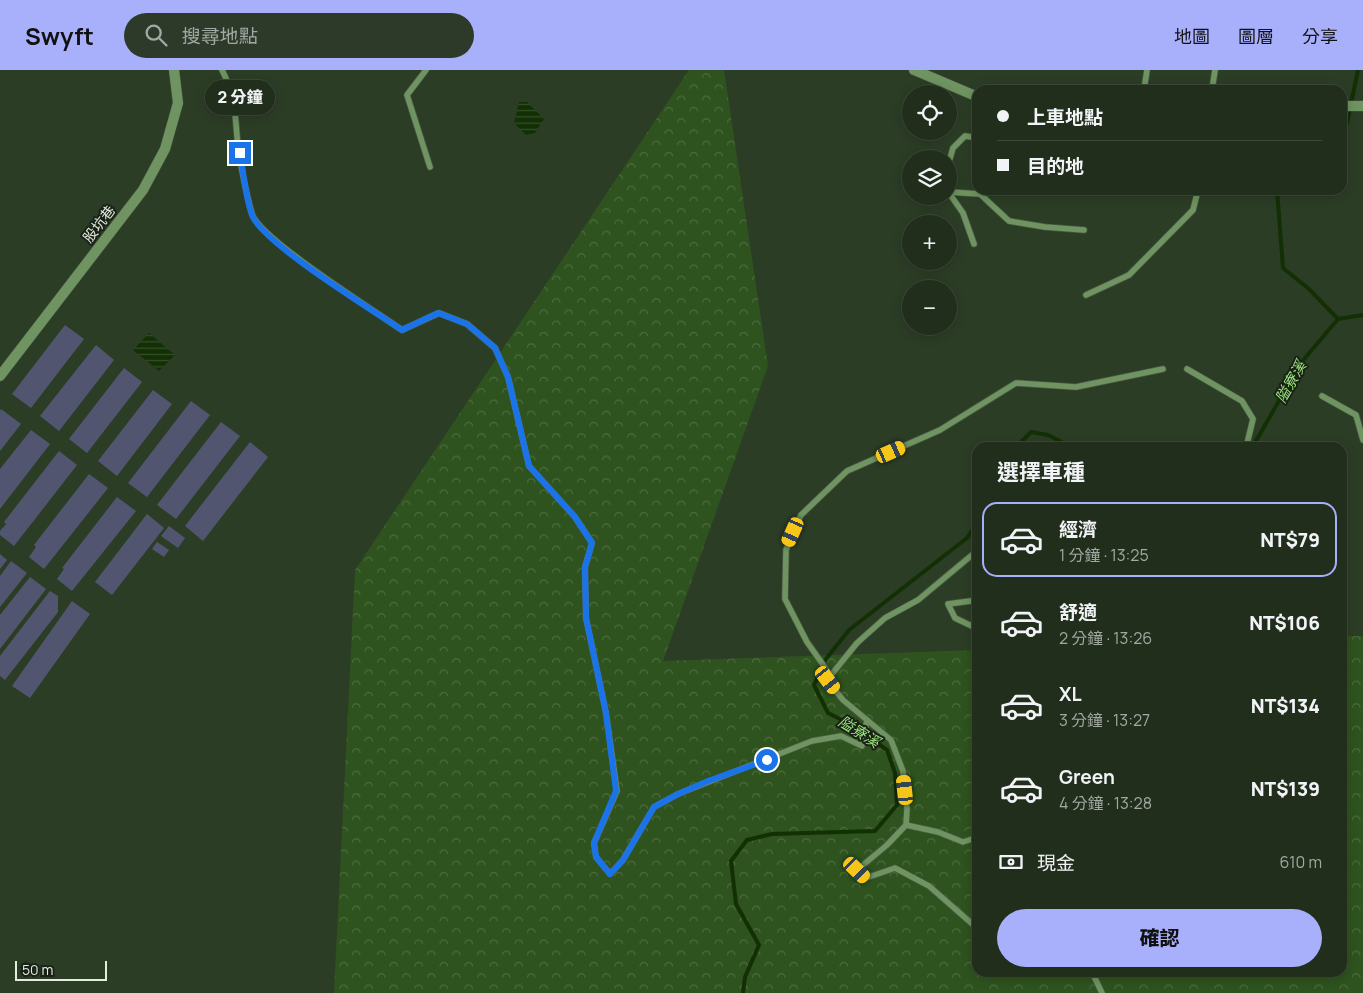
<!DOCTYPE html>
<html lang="zh-TW">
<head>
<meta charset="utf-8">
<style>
	body { margin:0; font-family:Manrope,"Noto Sans TC",sans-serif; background:#2d3a29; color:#f1f3f6; height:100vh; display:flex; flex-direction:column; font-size:19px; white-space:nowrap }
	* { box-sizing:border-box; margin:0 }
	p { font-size:16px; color:#a2a8a3 }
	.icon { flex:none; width:28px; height:28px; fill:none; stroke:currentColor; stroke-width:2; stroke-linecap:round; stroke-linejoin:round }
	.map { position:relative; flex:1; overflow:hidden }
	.panel { position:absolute; left:972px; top:372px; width:375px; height:535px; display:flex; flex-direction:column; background:#212e1c; border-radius:15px; box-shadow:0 2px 12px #0003,0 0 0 1px #3e4a3b }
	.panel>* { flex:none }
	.top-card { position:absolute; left:972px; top:15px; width:375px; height:110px; border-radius:15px; box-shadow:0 2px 12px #0003,0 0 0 1px #3e4a3b; display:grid; align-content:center; height:110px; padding:0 25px; background:#212e1c }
	.fabs { position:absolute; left:902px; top:15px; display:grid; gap:10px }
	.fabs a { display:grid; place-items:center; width:55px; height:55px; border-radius:50%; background:#212e1c; box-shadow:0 2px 12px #0003,0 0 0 1px #3e4a3b; font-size:25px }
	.scale { position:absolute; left:15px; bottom:12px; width:92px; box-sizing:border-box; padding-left:5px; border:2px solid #e3eddf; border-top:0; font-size:14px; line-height:18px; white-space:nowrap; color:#e3eddf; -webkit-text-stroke:4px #1a2117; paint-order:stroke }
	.end { position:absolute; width:22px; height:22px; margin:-11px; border:6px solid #1a73e8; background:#fff; box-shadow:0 0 0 2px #fff }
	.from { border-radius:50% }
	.bubble { position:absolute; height:35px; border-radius:18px; background:#212e1c; box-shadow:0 2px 12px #0003,0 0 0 1px #3e4a3b; font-size:16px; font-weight:800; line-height:35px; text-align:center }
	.car { position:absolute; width:15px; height:30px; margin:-15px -8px; border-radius:6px; box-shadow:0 0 4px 1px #0007; background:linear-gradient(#f5c518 24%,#345 0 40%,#f5c518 0 76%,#345 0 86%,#f5c518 0) }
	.top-card b { display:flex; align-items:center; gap:18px; height:48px; font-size:19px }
	.top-card b+b { border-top:1px solid #3e4a3b }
	.top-card i { width:12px; height:12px; background:#f1f3f6 }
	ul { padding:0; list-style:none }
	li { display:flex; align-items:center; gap:15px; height:75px; margin:0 10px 8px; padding:0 15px; border:2px solid transparent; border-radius:15px }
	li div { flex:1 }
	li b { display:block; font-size:19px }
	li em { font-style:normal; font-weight:800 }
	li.current { border-color:#a8b0fc }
	li>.icon { width:45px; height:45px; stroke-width:1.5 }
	h2 { padding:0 25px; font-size:22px; line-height:60px }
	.pay { display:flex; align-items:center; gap:12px; height:55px; padding:0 25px; font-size:19px }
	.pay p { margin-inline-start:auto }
	.action { display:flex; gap:10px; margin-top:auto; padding:10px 25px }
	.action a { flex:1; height:58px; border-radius:30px; background:#a8b0fc; color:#111; font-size:20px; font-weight:800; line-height:58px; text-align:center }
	header { display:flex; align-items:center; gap:30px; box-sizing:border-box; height:70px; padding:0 25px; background:#a8b0fc; color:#111 }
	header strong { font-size:24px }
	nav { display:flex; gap:28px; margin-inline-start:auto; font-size:18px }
	.search { width:350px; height:45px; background:#2d3a29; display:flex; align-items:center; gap:12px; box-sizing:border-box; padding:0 18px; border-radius:28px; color:#a2a8a3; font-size:19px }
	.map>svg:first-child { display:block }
	.forest { fill:url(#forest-crowns) }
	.water { fill:url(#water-rules) }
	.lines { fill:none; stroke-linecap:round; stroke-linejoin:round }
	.stream { stroke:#133005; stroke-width:4 }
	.building { fill:#525570 }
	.service-casing { stroke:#495944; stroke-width:7 }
	.tertiary-casing { stroke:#495944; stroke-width:11 }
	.service { stroke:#6f9461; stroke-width:5.5 }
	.tertiary { stroke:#6f9461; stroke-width:10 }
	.route { stroke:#1a73e8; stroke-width:6 }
	.labels { text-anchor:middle; stroke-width:4; stroke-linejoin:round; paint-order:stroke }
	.street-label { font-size:14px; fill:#e3eddf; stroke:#1a2117 }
	.water-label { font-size:15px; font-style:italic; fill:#9ae67c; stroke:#1a2117 }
</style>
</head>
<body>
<header>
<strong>Swyft</strong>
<div class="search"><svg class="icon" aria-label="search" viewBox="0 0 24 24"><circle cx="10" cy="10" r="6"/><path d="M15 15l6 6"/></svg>搜尋地點</div>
<nav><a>地圖</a><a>圖層</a><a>分享</a></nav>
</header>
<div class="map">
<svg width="1363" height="923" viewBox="0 0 1363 923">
	<defs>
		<pattern id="forest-crowns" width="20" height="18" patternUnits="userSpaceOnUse" patternTransform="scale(1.25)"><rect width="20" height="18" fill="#2e531e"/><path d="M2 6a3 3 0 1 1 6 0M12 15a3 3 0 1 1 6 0" fill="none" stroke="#4c6c3e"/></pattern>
		<pattern id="water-rules" width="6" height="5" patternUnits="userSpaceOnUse" patternTransform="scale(1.25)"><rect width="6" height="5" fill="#133005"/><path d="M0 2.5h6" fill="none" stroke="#354e29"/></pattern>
	</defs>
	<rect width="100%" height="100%" fill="#2c3d26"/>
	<polygon class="forest" points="689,0 724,0 768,296 663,591 977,580 978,902 1342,902 1343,566 1363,566 1363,923 334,923 355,500"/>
	<g class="water">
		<polygon points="519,32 527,32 544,49 535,63 526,65 514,53"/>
		<polygon points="149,263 175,285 159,301 133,280"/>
	</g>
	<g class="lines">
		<g class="stream">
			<polyline points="1342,53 1347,53 1358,0"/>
			<polyline points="1277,120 1283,198 1309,219 1338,249"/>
			<polyline points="1015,378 1031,362 1048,365 1073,378"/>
			<polyline points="1255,378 1256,371 1300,294 1338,249 1363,245"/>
			<polyline points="743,923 745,907 759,875 736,834 731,791 747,770 772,764 875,761 897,735 895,703 887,680 852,655 828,643 814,615 826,589 849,560 967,468 978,453"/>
		</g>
	</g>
	<g class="building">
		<polygon points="65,255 84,269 31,338 12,324"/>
		<polygon points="96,275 114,290 59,361 40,346"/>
		<polygon points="124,298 142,312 87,383 69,369"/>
		<polygon points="153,320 172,334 117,406 98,391"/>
		<polygon points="191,331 210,345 147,427 128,413"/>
		<polygon points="1,339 21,354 0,381 0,341"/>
		<polygon points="221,352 240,366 176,449 157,435"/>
		<polygon points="31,360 50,374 0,439 0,399"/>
		<polygon points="250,372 268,387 203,471 185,456"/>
		<polygon points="59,381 77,395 14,476 0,465 0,461 6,454 4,452"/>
		<polygon points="89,404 108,418 44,499 29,487 36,477 34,475"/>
		<polygon points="117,427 136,441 72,521 57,509 64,499 62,498"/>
		<polygon points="147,444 164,458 112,525 95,512"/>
		<polygon points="169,456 185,468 178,478 161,466"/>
		<polygon points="157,472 169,480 164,487 152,479"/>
		<polygon points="0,484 7,490 0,499"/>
		<polygon points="11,491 27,503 0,537 0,506"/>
		<polygon points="30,507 46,519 0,579 0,545"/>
		<polygon points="50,521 58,526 58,542 5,610 0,606 0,586"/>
		<polygon points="72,531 90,544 30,628 12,616"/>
	</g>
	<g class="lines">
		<defs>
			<g id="service">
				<path d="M222 0C234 23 235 40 237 66 239 88 246 123 252 144 260 169 375 241 402 260L439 243 467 254 495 278 508 307 529 396 575 447 592 473 585 497 586 548 606 643 617 721 594 773 596 787 610 804 623 790 654 737 678 724 812 671 841 666 862 676 867 650"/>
				<polyline points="426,0 407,25 430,97"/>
				<polyline points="1144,20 1147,0"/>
				<polyline points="1212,20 1215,0"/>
				<polyline points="949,92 953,78 965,66 978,68"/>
				<polyline points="949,122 980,124 1009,151 1045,157 1084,160"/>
				<polyline points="949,123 963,143 974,174"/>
				<polyline points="1086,225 1129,205 1193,140 1198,120"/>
				<polyline points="1187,299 1242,331 1253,349 1246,378"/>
				<polyline points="1322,326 1356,345 1363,370"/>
				<polyline points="978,480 918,530 885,548 857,573 827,610 843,630 891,670 903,701 907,739 906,755 887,775 857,800 866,808 895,798 929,816 978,859"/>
				<polyline points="978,530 948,534 955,548 978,559"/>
				<polyline points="831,606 807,572 785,529 786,480 801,445 847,401 940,360 1016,313 1076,317 1163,299"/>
				<polyline points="906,755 938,762 963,772 978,767"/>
				<polyline points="1092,902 1102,923"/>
			</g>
			<g id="tertiary">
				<polyline points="914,0 978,27"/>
				<polyline points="1342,36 1363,36"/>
				<polyline points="0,306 143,120 165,79 178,33 174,0"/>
			</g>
		</defs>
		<use href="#service" class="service-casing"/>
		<use href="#tertiary" class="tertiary-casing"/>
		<use href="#service" class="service"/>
		<use href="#tertiary" class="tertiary"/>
	</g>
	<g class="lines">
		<path class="route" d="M240 83C243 100 246 132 253 147 266 175 371 239 402 260L438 243 467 254 495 278 508 307 529 396 575 447 592 473 585 497 586 548 606 643 616 721 594 773 596 787 610 804 623 790 654 737 678 724 708 711 767 690"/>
	</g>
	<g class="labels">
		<g class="street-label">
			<text transform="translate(99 154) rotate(-52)" y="5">股坑巷</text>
		</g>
		<g class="water-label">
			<text transform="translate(1291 312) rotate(-60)" y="5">隘寮溪</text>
			<text transform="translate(859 662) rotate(32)" y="5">隘寮溪</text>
		</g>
	</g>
</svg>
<div class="fabs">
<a><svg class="icon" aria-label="locate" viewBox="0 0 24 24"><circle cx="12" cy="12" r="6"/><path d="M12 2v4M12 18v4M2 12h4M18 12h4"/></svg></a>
<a><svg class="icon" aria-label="layers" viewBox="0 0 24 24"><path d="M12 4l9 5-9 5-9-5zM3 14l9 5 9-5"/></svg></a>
<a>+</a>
<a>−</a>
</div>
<div class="scale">50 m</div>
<i class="end from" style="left:767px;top:690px"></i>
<i class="end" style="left:240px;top:83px"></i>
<div class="bubble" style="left:205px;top:10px;width:70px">2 分鐘</div>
<i class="car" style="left:891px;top:382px;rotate:66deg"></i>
<i class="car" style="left:793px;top:462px;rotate:204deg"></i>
<i class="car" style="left:828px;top:610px;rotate:143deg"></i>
<i class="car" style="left:905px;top:720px;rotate:354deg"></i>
<i class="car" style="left:857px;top:800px;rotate:134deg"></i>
<div class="top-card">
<b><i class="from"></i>上車地點</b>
<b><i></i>目的地</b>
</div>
<section class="panel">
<h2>選擇車種</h2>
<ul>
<li class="current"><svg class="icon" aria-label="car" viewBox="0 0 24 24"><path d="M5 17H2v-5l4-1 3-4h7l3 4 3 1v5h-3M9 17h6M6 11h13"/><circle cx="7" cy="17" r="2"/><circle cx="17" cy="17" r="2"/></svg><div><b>經濟</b><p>1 分鐘 · 13:25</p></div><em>NT$79</em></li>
<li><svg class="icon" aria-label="car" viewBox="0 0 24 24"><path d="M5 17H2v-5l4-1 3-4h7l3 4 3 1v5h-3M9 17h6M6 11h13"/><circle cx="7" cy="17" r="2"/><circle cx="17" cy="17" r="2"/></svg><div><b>舒適</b><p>2 分鐘 · 13:26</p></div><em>NT$106</em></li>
<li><svg class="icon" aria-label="car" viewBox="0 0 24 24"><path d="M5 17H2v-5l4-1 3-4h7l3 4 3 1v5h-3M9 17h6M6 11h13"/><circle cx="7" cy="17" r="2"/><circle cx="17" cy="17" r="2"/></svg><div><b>XL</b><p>3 分鐘 · 13:27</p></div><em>NT$134</em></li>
<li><svg class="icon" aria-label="car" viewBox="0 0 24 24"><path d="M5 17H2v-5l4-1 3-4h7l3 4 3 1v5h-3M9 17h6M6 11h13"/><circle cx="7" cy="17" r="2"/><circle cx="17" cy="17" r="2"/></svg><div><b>Green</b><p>4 分鐘 · 13:28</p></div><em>NT$139</em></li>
</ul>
<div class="pay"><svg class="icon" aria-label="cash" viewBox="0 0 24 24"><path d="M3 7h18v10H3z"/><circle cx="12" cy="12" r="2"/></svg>現金<p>610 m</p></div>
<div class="action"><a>確認</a></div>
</section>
</div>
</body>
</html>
